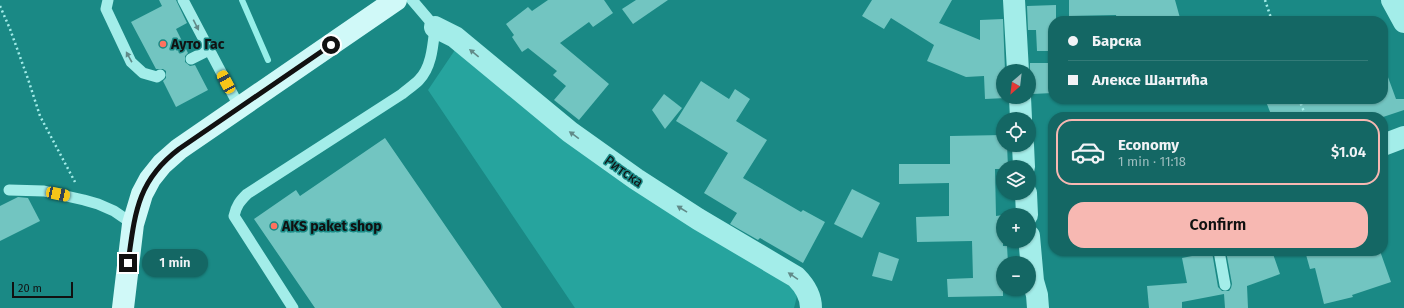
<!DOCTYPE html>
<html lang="en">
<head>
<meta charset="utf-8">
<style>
	body { margin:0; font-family:"Fira Sans",sans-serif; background:#1d6d6a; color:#f1f3f6; height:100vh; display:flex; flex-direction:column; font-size:15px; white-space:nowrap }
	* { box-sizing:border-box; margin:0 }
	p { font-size:13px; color:#9dbebf }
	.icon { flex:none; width:22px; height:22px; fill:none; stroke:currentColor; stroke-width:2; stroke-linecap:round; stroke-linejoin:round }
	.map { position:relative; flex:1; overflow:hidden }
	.side { position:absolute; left:1048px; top:112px; width:340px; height:144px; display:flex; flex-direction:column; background:#146764; border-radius:16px; box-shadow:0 1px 3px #0004 }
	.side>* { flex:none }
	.top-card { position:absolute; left:1048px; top:16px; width:340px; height:88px; border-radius:16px; box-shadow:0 1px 3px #0004; display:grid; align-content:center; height:88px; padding:0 20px; background:#146764 }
	.needle { width:26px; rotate:208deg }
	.buttons { position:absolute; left:996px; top:64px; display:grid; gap:8px }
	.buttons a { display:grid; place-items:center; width:40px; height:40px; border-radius:50%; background:#146764; box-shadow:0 1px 3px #0004; font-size:20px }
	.scale { position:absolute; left:12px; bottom:10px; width:61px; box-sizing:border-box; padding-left:4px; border:2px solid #111; border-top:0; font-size:11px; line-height:14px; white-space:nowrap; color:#111; -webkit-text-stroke:3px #1a8985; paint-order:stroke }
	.end { position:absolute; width:18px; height:18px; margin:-9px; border:5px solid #111; background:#fff; box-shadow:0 0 0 2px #fff }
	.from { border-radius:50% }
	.bubble { position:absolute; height:28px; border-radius:14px; background:#146764; box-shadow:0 1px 3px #0004; font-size:13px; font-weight:600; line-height:28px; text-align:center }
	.car { position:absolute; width:12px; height:24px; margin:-12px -6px; border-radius:5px; box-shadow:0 0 3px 1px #0007; background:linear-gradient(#f5c518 24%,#345 0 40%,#f5c518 0 76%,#345 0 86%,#f5c518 0) }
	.top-card b { display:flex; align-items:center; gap:14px; height:38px; font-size:15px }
	.top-card b+b { border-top:1px solid #337b78 }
	.top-card i { width:10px; height:10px; background:#f1f3f6 }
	ul { padding:7px 0 0; list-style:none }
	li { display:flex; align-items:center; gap:12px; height:66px; margin:0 8px 6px; padding:0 12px; border:2px solid transparent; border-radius:16px }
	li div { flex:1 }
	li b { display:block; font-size:15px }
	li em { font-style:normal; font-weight:600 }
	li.on { border-color:#f7b8b2 }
	li>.icon { width:36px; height:36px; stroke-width:1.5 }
	.cta { display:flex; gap:8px; margin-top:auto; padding:8px 20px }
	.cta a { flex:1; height:46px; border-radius:16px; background:#f7b8b2; color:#111; font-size:16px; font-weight:600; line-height:46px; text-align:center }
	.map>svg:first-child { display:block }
	.green { fill:#26a49e }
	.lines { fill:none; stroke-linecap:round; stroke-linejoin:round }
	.stream { stroke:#96efe9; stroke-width:6 }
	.building { fill:#72c5c1 }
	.path { stroke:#a3ede9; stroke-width:2.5; stroke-dasharray:2 3; stroke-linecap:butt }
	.lane { stroke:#a3ede9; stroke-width:11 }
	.street { stroke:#a3ede9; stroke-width:22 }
	.secondary { stroke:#d0f9f8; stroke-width:22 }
	.oneway { fill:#618a88 }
	.route { stroke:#111; stroke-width:5 }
	.poi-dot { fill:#ff715f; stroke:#1a8985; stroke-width:1.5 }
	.labels { text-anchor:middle; stroke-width:3; stroke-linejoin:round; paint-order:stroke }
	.poi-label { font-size:14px; font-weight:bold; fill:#111; stroke:#1a8985; text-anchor:start }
	.street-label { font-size:14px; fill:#111; stroke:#1a8985 }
</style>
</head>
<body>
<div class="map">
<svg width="1404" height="308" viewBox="0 0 1404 308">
	<rect width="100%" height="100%" fill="#1a8985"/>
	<polygon class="green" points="459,44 685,216 798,292 794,308 575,308 428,90"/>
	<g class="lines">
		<polyline class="stream" points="242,0 268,60"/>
	</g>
	<g class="building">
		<polygon points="159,0 176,0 187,23 176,29 188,53 185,56 185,62 190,66 195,65 208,90 176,107 163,81 166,78 166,71 163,69 156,69 131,22 162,6"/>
		<polygon points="548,0 604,0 613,13 593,27 589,22 560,43 609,84 579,120 554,100 566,86 553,75 557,71 528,48 522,52 512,37 514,35 506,24 528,7 532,11"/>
		<polygon points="636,0 668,0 633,24 622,9"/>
		<polygon points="872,0 952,0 939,23 980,40 980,20 1003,19 1005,71 1003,71 1003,97 1006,97 1006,98 985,99 984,76 966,77 927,61 934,45 891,18 884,29 862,16"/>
		<polygon points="1069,0 1175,0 1180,18 1168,21 1117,21 1116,15 1069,16"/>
		<polygon points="1056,5 1056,21 1053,21 1053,51 1037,51 1036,30 1028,30 1027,6"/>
		<polygon points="1030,63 1052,63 1053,93 1032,94 1029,89"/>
		<polygon points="1383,69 1385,69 1396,99 1404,99 1404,110 1383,117 1272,117 1265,99 1383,99"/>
		<polygon points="701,81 729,99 735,89 750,99 736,121 767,140 743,178 801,212 803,210 825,222 803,263 760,238 758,240 730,224 737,213 704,193 728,153 676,121"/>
		<polygon points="664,94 682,108 665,129 652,110"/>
		<polygon points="1003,135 1003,145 1007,145 1008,167 1003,167 1003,169 995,169 996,216 1003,215 1003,246 1007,246 1008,263 1003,263 1003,296 948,297 947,279 973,278 972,241 917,242 916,217 949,216 949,183 899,184 899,164 950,164 950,136"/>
		<polygon points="385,138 502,308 315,308 254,219 296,190 300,196"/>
		<polygon points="852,189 880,203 862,238 834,224"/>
		<polygon points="18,197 28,198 40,221 0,241 0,206"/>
		<polygon points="1226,251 1272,251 1280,274 1247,286 1248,308 1225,308 1224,294 1182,302 1182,308 1149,308 1147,286 1187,283 1182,258 1212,252 1218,287 1222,291 1229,291 1231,288 1232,284"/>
		<polygon points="1305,251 1380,251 1391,282 1352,295 1353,297 1324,304 1315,268 1310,269"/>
		<polygon points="879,252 899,259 892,281 872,276"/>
	</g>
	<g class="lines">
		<g class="path">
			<polyline points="1265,0 1272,21"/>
			<polyline points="0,6 10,29 28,79 40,116 75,182"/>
			<polyline points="1299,99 1306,117"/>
		</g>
		<g class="lane">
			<polyline points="108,0 106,9 131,62 143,73 157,77 160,75"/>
			<polyline points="183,0 240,108"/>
			<polyline points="191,59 209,50"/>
			<polyline points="9,190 44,191 84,200 98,204 114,211 133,224"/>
			<polyline points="1219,251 1225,285"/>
			<path d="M293 308 234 216C236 206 240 201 247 194L402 94C408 89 414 85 419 80 432 67 433 44 435 27L412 0"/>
		</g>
		<g class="street">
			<polyline points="1014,0 1018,71"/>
			<polyline points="1392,0 1404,22"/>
			<path d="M435 27 455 37 570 132 636 179 698 219 796 277C805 286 811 295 811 308"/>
			<polyline points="1020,97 1021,119"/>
			<polyline points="1023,145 1024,167"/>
			<polyline points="1383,145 1404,137"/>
			<polyline points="1026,193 1027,215"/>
			<polyline points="1029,236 1033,281 1037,295 1038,308"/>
		</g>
		<polyline class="secondary" points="123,308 133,224 142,194 150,179 162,164 179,149 396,0"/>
	</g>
	<defs><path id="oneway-solid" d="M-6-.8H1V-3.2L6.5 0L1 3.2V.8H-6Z"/></defs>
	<g class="oneway">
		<use href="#oneway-solid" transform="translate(196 25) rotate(63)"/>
		<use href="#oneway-solid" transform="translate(474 53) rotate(-141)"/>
		<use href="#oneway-solid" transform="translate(129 57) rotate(-119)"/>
		<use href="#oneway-solid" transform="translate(574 135) rotate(-144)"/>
		<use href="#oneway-solid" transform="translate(682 209) rotate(-148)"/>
		<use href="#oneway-solid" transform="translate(793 276) rotate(-146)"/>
	</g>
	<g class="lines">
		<path class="route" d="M128 263C135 213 137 181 179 149L331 45"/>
	</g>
	<g class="poi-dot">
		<circle cx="163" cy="44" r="4"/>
		<circle cx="274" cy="226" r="4"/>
	</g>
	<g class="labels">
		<g class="poi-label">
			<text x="171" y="49">Ауто Гас</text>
			<text x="282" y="231">AKS paket shop</text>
		</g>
		<g class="street-label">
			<text transform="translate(624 171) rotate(35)" y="5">Ритска</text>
		</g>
	</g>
</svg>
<div class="buttons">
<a><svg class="needle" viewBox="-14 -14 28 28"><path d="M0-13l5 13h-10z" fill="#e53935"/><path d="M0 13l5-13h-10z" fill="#9dbebf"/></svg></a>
<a><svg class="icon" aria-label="locate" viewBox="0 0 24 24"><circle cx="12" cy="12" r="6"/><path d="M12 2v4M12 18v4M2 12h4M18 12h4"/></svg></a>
<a><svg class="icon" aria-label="layers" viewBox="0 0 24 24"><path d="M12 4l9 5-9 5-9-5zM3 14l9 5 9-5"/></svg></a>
<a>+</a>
<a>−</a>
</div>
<div class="scale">20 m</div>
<i class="end from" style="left:331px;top:45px"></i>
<i class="end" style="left:128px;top:263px"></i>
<div class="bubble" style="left:142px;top:249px;width:66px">1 min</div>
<i class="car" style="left:226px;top:82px;rotate:332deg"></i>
<i class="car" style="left:58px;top:194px;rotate:102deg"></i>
<div class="top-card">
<b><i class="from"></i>Барска</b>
<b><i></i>Алексе Шантића</b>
</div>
<section class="side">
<ul>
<li class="on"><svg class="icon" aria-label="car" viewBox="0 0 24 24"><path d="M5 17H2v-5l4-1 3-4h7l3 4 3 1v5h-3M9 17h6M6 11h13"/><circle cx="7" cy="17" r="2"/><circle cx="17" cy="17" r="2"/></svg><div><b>Economy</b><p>1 min · 11:18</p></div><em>$1.04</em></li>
</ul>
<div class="cta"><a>Confirm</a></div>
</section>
</div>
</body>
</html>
